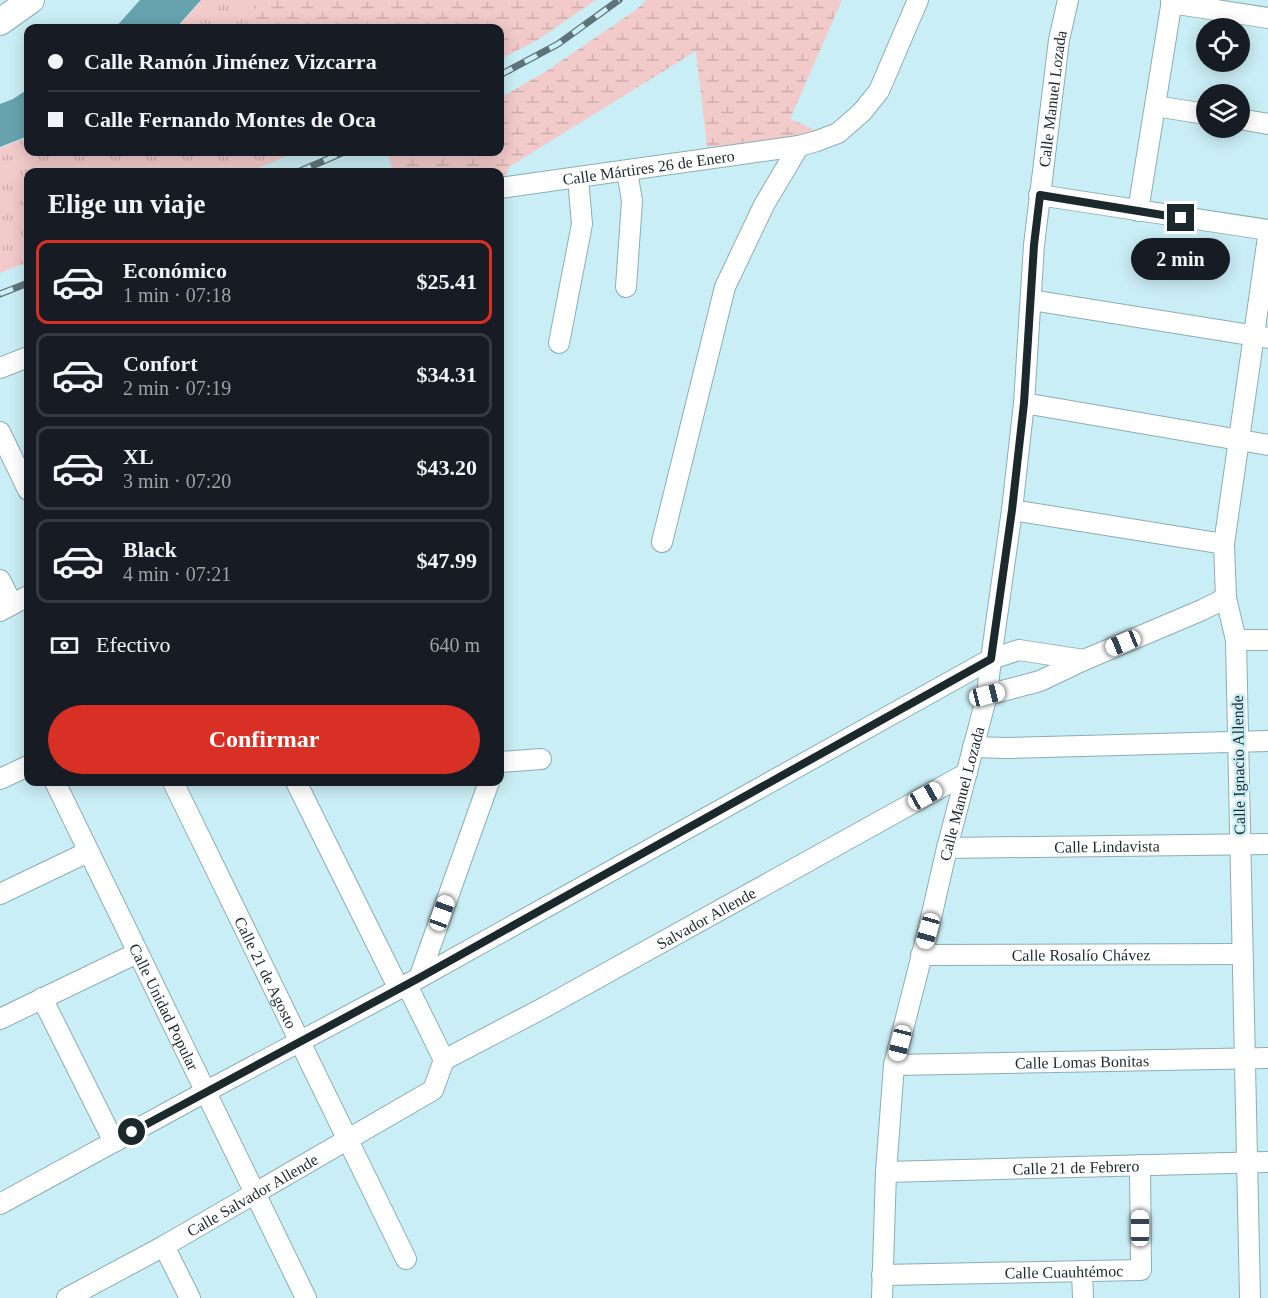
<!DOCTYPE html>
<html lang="es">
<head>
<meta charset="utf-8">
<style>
	body { margin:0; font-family:"Times New Roman",serif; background:#20242c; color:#f1f3f6; height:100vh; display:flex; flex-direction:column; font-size:22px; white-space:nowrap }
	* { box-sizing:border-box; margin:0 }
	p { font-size:20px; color:#9ea1a6 }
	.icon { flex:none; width:33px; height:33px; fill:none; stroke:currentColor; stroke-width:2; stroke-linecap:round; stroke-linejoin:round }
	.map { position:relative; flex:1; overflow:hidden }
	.drawer { position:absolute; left:24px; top:168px; width:480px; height:618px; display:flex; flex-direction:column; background:#171b24; border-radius:12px; box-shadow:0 3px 15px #0003 }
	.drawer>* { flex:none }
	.hud { position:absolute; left:24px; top:24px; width:480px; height:132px; border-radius:12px; box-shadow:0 3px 15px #0003; display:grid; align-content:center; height:132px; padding:0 24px; background:#171b24 }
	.tools { position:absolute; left:1196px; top:18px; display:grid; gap:12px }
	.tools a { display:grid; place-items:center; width:54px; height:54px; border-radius:50%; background:#171b24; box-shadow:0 3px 15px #0003; font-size:30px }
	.end { position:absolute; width:27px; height:27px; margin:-14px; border:8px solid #1c292c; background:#fff; box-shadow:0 0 0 3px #fff }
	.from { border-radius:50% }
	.bubble { position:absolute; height:42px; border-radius:21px; background:#171b24; box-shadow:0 3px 15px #0003; font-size:20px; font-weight:600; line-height:42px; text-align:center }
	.car { position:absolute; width:18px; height:36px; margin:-18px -9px; border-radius:8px; box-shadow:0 0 4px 2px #0007; background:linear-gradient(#fff 24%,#345 0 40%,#fff 0 76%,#345 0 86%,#fff 0) }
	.hud b { display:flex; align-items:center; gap:21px; height:57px; font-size:22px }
	.hud b+b { border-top:2px solid #363941 }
	.hud i { width:15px; height:15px; background:#f1f3f6 }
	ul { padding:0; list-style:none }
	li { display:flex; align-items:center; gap:18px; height:84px; margin:0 12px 9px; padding:0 12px; border:3px solid #363941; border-radius:12px }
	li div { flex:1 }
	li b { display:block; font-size:22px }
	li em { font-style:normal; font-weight:600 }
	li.selected { border-color:#d93025 }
	li>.icon { width:54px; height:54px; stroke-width:1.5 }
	h2 { padding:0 24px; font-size:27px; line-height:72px }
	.pay { display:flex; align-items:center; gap:15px; height:66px; padding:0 24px; font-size:22px }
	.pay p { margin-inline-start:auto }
	.primary-button { display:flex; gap:12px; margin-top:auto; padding:12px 24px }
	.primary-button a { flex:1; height:69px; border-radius:36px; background:#d93025; color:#fff; font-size:24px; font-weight:600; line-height:69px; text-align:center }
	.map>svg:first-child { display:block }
	.grass { fill:url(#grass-tufts) }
	.wetland { fill:url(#wetland-marsh) }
	.water { fill:#66a3af }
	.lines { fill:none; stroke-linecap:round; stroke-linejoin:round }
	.minor-casing { stroke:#8baeb4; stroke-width:22 }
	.major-casing { stroke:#8baeb4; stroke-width:28 }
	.minor { stroke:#fff; stroke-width:20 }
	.major { stroke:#fff; stroke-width:26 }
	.rail-casing { stroke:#5f7479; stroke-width:7 }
	.rail { stroke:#caeef5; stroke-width:4.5; stroke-dasharray:14; stroke-linecap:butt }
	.route { stroke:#1c292c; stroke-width:8 }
	.labels { text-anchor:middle; stroke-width:5; stroke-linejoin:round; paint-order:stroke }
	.street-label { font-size:16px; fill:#1c292c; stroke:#caeef5 }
</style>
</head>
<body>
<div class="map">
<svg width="1268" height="1298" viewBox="0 0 1268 1298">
	<defs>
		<pattern id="grass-tufts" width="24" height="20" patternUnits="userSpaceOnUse" patternTransform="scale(1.5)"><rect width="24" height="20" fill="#f1cac9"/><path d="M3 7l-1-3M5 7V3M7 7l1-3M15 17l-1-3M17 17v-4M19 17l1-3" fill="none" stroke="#ceaead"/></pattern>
		<pattern id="wetland-marsh" width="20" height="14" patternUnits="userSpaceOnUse" patternTransform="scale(1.5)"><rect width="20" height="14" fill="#f1cac9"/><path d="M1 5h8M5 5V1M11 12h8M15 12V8" fill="none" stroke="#ceaead"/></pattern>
	</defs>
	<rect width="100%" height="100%" fill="#caeef5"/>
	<g class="grass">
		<polygon points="202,0 262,0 242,28 177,28"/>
		<polygon points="28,137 28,152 298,152 248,172 28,172 28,262 0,273 0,148"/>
	</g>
	<g class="wetland">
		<polygon points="262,0 596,0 536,41 500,59 500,28 242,28"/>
		<polygon points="647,0 842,0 790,119 822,133 775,142 707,147 696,51 509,167 505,177 500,178 500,172 394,172 387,152 500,152 500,98 545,72 636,10"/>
	</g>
	<g class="water">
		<polygon points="140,0 201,0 176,28 115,28"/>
		<polygon points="28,89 28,136 0,147 0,104 13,99"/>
	</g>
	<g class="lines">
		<defs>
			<g id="minor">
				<polyline points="1171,3 1268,18"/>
				<polyline points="1155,106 1206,114"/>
				<polyline points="1239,119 1268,124"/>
				<path id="s1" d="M500 188 799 146 817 141 838 133 862 112 879 91 918 0"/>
				<polyline points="1039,195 1268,230"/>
				<polyline points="1138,211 1172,0"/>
				<polyline points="626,287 632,201 627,171"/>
				<polyline points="1031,300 1268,338"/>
				<polyline points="559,343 582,224 578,178"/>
				<polyline points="0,368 28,357"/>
				<polyline points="1024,403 1268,445"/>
				<polyline points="0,432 28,490"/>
				<polyline points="1012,510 1224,544"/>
				<polyline points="662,542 725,287 764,205 799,146"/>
				<polyline points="0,580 12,604"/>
				<polyline points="0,611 28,596"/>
				<polyline points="1236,640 1268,640"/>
				<polyline points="987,695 1040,681 1084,660 1202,610 1226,598"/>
				<polyline points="973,747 1007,748 1268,741"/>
				<polyline points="500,762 541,759"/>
				<polyline points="0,779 28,766"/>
				<path id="s2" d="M55 782 306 1298"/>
				<path id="s3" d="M173 782 406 1259"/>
				<polyline points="296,782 399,989"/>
				<path id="s4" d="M947 848 1268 844"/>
				<polyline points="0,894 88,852"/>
				<path id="s5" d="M921 955 1242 954"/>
				<polyline points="419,978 489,782"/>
				<polyline points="42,998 114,1142"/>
				<polyline points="0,1019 137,953"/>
				<path id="s6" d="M444 1060 547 1006 967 773"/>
				<path id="s7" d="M894 1065 1268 1058"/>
				<path id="s8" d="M886 1172 1268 1162"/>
				<polyline points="0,1204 205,1092 419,978 991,659 1019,650 1084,660"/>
				<polyline points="164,1246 190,1298"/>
				<polyline points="1082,1271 1083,1298"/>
				<path id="s9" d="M882 1275 1141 1270 1140 1165"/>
				<path id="s10" d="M67 1298 164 1246 433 1090 444 1060 407 985"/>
				<path id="s11" d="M882 1298 886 1172 894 1065 928 931 947 848 987 695 991 659 1012 510 1024 403 1034 245 1059 40 1068 0"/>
				<polyline points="1250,1298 1236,640 1226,598 1224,544 1268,237"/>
			</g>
			<polyline id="major" points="0,22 31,0"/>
		</defs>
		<use href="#minor" class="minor-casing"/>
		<use href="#major" class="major-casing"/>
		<use href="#minor" class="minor"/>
		<use href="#major" class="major"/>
		<defs>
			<g id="rail">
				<polyline points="500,75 558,44 619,0"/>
				<polyline points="298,172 344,152"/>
				<polyline points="0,294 28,283"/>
			</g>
		</defs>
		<use href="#rail" class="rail-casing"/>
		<use href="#rail" class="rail"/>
	</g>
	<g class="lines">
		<polyline class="route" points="132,1132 419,978 991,659 1012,510 1024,403 1034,245 1040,195 1181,218"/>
	</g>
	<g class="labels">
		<g class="street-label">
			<text dy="6" stroke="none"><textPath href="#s11" startOffset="1215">Calle Manuel Lozada</textPath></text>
			<text dy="6" stroke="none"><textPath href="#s1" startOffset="150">Calle Mártires 26 de Enero</textPath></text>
			<text transform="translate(1238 765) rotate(-91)" y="6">Calle Ignacio Allende</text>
			<text dy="6" stroke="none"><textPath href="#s11" startOffset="513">Calle Manuel Lozada</textPath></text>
			<text dy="6" stroke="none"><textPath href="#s4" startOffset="160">Calle Lindavista</textPath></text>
			<text dy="6" stroke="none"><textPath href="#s6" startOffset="298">Salvador Allende</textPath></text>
			<text dy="6" stroke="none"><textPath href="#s5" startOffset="160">Calle Rosalío Chávez</textPath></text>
			<text dy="6" stroke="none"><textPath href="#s3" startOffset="212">Calle 21 de Agosto</textPath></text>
			<text dy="6" stroke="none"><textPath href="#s2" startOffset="250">Calle Unidad Popular</textPath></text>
			<text dy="6" stroke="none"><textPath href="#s7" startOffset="188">Calle Lomas Bonitas</textPath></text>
			<text dy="6" stroke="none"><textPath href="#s8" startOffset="190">Calle 21 de Febrero</textPath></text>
			<text dy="6" stroke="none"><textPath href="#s10" startOffset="212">Calle Salvador Allende</textPath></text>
			<text dy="6" stroke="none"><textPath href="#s9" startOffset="182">Calle Cuauhtémoc</textPath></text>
		</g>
	</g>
</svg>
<div class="tools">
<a><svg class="icon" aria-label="locate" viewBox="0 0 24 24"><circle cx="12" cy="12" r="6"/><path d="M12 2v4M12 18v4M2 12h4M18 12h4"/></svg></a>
<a><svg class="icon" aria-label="layers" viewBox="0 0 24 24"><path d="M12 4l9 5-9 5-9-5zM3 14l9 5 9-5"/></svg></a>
</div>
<i class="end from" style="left:132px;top:1132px"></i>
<i class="end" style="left:1181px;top:218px"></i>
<div class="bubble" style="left:1131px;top:238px;width:99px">2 min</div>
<i class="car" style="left:1123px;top:643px;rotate:248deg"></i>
<i class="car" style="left:987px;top:695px;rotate:76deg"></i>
<i class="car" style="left:925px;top:796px;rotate:61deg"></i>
<i class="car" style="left:442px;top:913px;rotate:20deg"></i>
<i class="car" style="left:928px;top:931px;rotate:196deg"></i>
<i class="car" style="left:900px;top:1043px;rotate:194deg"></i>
<i class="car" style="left:1140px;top:1228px;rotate:0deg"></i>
<div class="hud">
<b><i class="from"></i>Calle Ramón Jiménez Vizcarra</b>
<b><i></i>Calle Fernando Montes de Oca</b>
</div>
<section class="drawer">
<h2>Elige un viaje</h2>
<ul>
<li class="selected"><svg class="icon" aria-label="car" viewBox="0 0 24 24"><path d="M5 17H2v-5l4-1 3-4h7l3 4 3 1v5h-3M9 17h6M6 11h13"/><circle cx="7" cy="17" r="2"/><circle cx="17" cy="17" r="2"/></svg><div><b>Económico</b><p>1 min · 07:18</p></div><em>$25.41</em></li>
<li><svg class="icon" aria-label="car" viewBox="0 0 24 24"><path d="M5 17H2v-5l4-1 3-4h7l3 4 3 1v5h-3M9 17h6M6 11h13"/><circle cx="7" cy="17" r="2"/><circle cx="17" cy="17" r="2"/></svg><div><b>Confort</b><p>2 min · 07:19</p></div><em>$34.31</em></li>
<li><svg class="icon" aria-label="car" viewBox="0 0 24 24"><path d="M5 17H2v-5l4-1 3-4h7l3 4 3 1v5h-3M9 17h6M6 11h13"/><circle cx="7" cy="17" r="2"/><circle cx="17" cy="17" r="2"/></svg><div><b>XL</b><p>3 min · 07:20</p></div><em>$43.20</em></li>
<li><svg class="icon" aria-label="car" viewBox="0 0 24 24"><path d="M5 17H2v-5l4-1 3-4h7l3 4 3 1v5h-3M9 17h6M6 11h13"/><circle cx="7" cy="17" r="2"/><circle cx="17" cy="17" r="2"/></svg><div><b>Black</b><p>4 min · 07:21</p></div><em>$47.99</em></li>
</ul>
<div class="pay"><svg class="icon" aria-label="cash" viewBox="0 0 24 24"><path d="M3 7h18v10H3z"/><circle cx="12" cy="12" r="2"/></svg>Efectivo<p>640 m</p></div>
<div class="primary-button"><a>Confirmar</a></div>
</section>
</div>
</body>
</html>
